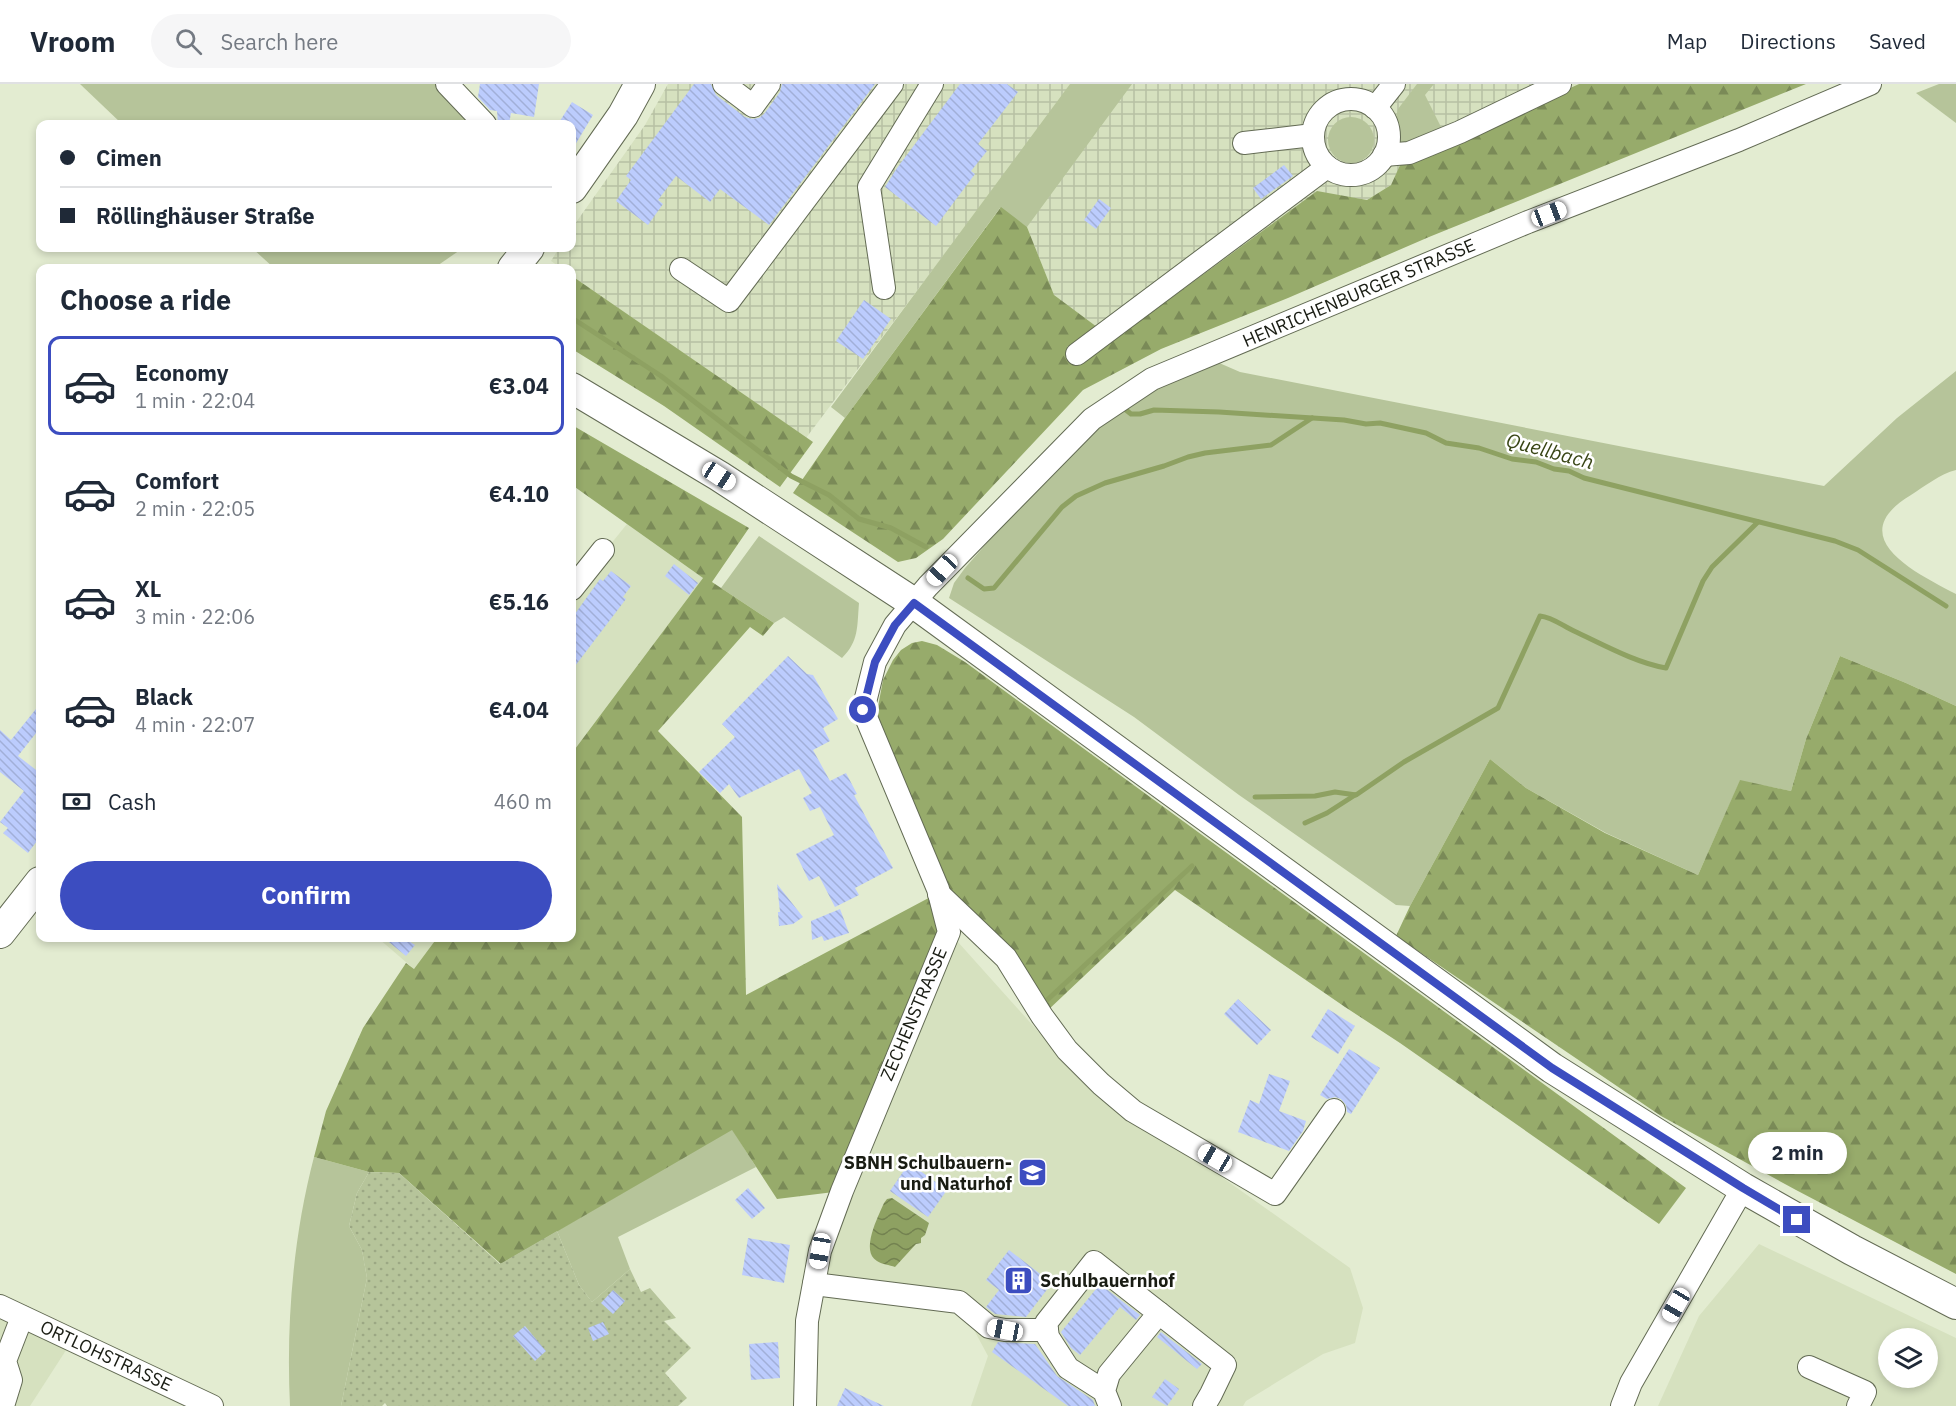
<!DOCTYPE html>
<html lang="en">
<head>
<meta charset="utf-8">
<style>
	body { margin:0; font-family:"IBM Plex Sans",sans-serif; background:#f6f6f7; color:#1f2937; height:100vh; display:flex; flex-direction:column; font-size:22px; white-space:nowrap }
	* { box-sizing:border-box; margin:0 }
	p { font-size:20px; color:#747a83 }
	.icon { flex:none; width:33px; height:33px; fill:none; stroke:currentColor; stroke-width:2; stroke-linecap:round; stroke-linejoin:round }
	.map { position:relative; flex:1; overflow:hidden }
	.panel { position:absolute; left:36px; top:180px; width:540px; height:678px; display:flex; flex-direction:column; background:#fff; border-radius:12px; box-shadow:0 3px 9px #0003 }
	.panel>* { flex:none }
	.guide { position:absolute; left:36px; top:36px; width:540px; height:132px; border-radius:12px; box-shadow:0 3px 9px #0003; display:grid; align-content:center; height:132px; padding:0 24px; background:#fff }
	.buttons { position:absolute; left:1878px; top:1244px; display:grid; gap:12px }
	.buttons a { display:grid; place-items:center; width:60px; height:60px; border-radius:50%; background:#fff; box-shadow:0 3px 9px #0003; font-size:30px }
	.end { position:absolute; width:27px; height:27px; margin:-14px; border:8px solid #3c4dc0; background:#fff; box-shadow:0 0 0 3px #fff }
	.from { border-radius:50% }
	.bubble { position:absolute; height:42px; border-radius:21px; background:#fff; box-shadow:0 3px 9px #0003; font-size:20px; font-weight:700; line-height:42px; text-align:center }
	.car { position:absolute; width:18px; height:36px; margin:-18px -9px; border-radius:8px; box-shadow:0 0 4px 2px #0007; background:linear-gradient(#fff 24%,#345 0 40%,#fff 0 76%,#345 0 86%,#fff 0) }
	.guide b { display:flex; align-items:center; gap:21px; height:57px; font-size:22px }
	.guide b+b { border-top:2px solid #e0e1e3 }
	.guide i { width:15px; height:15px; background:#1f2937 }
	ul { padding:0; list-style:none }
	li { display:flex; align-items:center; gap:18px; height:99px; margin:0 12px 9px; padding:0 12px; border:3px solid transparent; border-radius:12px }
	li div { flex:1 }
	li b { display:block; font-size:22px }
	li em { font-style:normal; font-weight:700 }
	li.on { border-color:#3c4dc0 }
	li>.icon { width:54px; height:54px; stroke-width:1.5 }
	h2 { padding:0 24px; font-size:27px; line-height:72px }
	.pay { display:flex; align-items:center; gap:15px; height:66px; padding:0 24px; font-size:22px }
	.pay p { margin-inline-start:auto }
	.action { display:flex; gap:12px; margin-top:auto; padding:12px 24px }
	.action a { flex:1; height:69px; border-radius:36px; background:#3c4dc0; color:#fff; font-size:24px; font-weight:700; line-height:69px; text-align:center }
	header { display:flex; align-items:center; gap:36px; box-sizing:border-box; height:84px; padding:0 30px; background:#fff; border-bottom:2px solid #e0e1e3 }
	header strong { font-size:28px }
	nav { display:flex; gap:33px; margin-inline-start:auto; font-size:21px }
	.search { width:420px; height:54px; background:#f6f6f7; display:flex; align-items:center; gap:15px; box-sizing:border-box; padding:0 21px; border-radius:33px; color:#747a83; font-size:22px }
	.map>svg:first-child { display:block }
	.built { fill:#d6e1bf; fill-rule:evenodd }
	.industrial { fill:url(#industrial-grid) }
	.grass { fill:#b6c49a }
	.forest { fill:url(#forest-firs) }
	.garden { fill:url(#garden-dots) }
	.water { fill:url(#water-waves) }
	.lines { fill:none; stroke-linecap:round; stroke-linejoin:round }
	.stream { stroke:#8ea162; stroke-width:5 }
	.building { fill:url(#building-back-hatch) }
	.minor-casing { stroke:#636b54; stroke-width:24 }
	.major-casing { stroke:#636b54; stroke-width:32 }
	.minor { stroke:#fff; stroke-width:22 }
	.major { stroke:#fff; stroke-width:30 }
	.route { stroke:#3c4dc0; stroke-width:8 }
	.labels { text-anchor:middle; stroke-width:5; stroke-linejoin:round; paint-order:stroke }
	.street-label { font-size:18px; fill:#191c13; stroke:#fff }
	.poi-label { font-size:18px; font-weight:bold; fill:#191c13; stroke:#fff; text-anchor:end }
	.water-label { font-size:20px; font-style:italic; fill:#384515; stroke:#fff }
</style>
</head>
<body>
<header>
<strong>Vroom</strong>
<div class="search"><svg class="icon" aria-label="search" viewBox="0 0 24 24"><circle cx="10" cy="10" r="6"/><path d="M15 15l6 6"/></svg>Search here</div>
<nav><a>Map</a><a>Directions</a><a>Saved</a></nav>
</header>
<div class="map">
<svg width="1956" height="1322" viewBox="0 0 1956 1322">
	<defs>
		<pattern id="industrial-grid" width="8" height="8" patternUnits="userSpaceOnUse" patternTransform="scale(1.5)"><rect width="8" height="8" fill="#d6e1bf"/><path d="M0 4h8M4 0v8" fill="none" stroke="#b7c0a3"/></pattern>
		<pattern id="forest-firs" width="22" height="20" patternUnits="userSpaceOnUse" patternTransform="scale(1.5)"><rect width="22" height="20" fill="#97ab6b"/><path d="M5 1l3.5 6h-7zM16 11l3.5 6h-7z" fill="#7a8a57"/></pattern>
		<pattern id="garden-dots" width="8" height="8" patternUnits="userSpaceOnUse" patternTransform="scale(1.5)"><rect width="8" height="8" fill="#b6c49a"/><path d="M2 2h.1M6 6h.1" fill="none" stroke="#9ca884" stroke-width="1.8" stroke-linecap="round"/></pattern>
		<pattern id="water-waves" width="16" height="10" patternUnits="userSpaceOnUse" patternTransform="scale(1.5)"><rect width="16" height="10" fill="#8ea162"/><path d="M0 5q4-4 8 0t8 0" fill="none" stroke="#738250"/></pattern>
		<pattern id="building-back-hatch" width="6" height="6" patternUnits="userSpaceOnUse" patternTransform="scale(1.5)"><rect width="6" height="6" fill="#bcccfd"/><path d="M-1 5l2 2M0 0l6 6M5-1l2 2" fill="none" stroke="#a1afd8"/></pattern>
	</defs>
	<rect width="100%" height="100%" fill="#e3ecd1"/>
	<g class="built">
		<polygon points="627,440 703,494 572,669 572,508"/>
		<polygon points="949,848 1054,965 1110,1023 1192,1072 1350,1184 1363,1224 1355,1259 1323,1270 1246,1317 1243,1322 971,1322 988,1272 959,1218 814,1200"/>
		<polygon points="378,854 437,854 414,885"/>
		<path d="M1759 1160 1956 1254V1322H1658L1699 1232ZM1888 1254H1928V1293H1888Z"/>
		<polygon points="0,1227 70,1260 30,1322 0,1322"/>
	</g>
	<polygon class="industrial" points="668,0 1578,0 1401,80 1391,101 1367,116 1316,108 1081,280 1067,263 1096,243 1054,212 1027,143 986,115 806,354 572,192 572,184 561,184 551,177 559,164 572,164 572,144 645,41"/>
	<g class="grass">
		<polygon points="80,0 436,0 474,40 122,40"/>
		<polygon points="1070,0 1132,0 1027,143 1000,124 845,334 831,323"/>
		<polygon points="1417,0 1434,0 1425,11 1442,45 1541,0 1548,0 1415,61 1398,62 1396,34 1398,25"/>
		<polygon points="1939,0 1956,0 1956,39 1916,9"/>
		<circle cx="1351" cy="56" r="23"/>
		<polygon points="252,164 463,164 434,184 274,184"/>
		<path d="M1217 278 1240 288 1824 402 1897 334 1956 287V386C1940 390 1925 402 1911 411 1841 453 1916 489 1956 510V622L1906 599 1840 572 1806 655 1791 707 1740 697 1698 791 1606 749 1526 704 1490 675 1410 822 1396 821 1239 711 1134 633 949 514 954 499 965 484 1007 436 1105 337 1146 307Z"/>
		<path d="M759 452 859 519C857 543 859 557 842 574L784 533 774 539 721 504Z"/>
		<polygon points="732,1045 756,1083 618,1153 630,1185 592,1218 579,1201 557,1147"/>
		<path d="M314 1073 369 1088 357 1109 349 1142 362 1166 367 1194 341 1322H290C286 1240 293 1153 314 1073Z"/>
	</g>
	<g class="forest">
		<polygon points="1579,0 1806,0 1429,153 1288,214 1161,265 1083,306 943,455 916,474 898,478 793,409 845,334 1001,123 1027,143 1054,211 1097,243 1067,263 1081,280 1317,107 1367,116 1391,101 1401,79"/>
		<polygon points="572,192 813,358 780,403 664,322 572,265"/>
		<polygon points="572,341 749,444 712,498 774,539 763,552 750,543 658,647 742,733 746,911 938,809 949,848 842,1107 777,1115 732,1046 501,1180 399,1089 369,1088 314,1073 326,1027 363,944 406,879 414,885 437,854 572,854 572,669 703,494 572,401"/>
		<polygon points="922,557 937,561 965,578 1686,1104 1659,1140 1400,959 1345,923 1175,806 1046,928 954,819 885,663 877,628 883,596 893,576 901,566 912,559"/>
		<polygon points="1840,572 1906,599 1956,622 1956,1190 1796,1106 1661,1032 1396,852 1410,822 1490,675 1526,704 1605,749 1698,791 1740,696 1791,707 1806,655"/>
	</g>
	<polygon class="garden" points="369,1088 399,1089 500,1180 557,1147 579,1201 592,1218 630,1185 641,1208 650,1204 676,1234 664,1237 691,1264 665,1289 687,1314 678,1322 387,1322 385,1319 382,1322 341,1322 367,1194 362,1166 349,1142 357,1109"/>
	<path class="water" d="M892 1114 929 1139 925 1151 921 1154V1159L916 1160 895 1183C890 1181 881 1180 877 1177 860 1167 878 1133 884 1119L887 1115Z"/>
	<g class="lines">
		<g class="stream">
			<polyline points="572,234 661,292 791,392 829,411 859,435 891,444 926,463"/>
			<polyline points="1126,326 1131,330 1140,330 1154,326 1219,328 1344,336 1366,340 1380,339 1426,349 1446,359 1479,364 1512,375 1536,378 1554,385 1569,387 1584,394 1835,457 1858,466 1946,522"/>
			<polyline points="968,494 984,505 994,504 1062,423 1076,412 1105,399 1164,382 1188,373 1205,369 1271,361 1312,334"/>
			<path d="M1255 713 1315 712 1335 708 1356 711 1404 678 1498 624 1540 532C1552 533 1563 542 1574 547 1602 560 1636 579 1666 584L1703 497 1712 483 1758 438"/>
			<polyline points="1305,739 1327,729 1355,711"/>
			<polyline points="1045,918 1192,782"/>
		</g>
	</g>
	<g class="building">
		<polygon points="480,0 539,0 534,33 511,29 509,40 498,40 497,27 490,26 478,13"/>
		<polygon points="694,0 711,0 716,11 745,33 752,35 759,34 764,30 780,8 782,0 875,0 769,141 720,105 710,118 676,92 658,116 663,120 648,141 616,117 631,96 626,92"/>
		<polygon points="960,0 1007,0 1018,8 978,60 987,67 971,87 975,90 936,142 885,103 897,84"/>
		<polygon points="572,18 593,31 572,66 572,40 558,40"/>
		<polygon points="1284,81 1293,92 1261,115 1253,104"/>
		<polygon points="1099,115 1111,124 1096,145 1084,136"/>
		<polygon points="864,216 891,235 863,275 836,257"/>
		<polygon points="674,480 698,499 689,511 665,492"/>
		<polygon points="611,487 631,502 623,513 626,515 572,586 572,534 600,495 603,497"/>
		<polygon points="788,572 807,590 813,591 838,635 823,644 830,657 813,666 830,697 846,689 857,710 854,711 893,784 855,804 859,811 835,823 819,792 809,797 796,770 834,751 820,723 810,727 803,714 812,709 799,685 739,714 729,700 720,709 699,688 735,653 722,640"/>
		<polygon points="40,620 40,644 18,672 40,689 40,753 28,769 3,749 8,744 0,738 24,707 0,688 0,646 11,656"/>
		<polygon points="777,800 803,833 793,840 779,842 778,828 780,828"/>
		<polygon points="840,825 849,849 824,857 822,852 812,856 811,837"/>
		<polygon points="384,854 404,854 415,861 406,872"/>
		<polygon points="1238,915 1271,946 1257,961 1224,930"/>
		<polygon points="1328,925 1355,942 1338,970 1311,953"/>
		<polygon points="1349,965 1380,984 1351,1030 1347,1028 1346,1021 1341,1015 1335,1013 1327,1015 1320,1011"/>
		<polygon points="1269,990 1290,997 1279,1027 1306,1037 1303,1047 1289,1067 1238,1048 1250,1016 1259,1020"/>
		<polygon points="909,1079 947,1106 928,1133 890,1107"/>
		<polygon points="748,1104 765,1124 752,1135 735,1116"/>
		<polygon points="748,1154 790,1161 784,1199 742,1191"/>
		<polygon points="1009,1166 1052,1199 1026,1233 995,1230 986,1223 999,1206 986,1196"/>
		<polygon points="1096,1197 1140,1231 1136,1236 1120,1223 1080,1271 1071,1264 1061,1248 1096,1205 1092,1202"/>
		<polygon points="613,1206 625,1217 613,1230 601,1219"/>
		<polygon points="603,1238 609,1250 593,1257 588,1244"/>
		<polygon points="525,1242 546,1267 535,1277 513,1252"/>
		<polygon points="1161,1248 1202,1280 1197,1285 1157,1253"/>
		<polygon points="778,1258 780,1294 751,1296 749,1260"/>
		<polygon points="998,1258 1035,1260 1057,1292 1093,1316 1095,1322 1068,1322 992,1268"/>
		<polygon points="1165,1295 1179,1305 1167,1322 1152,1313"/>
		<polygon points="845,1304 884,1322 837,1322"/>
	</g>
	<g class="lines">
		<defs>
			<g id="minor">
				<polyline points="447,0 485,40"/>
				<polyline points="724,0 753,22 769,0"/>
				<circle cx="1351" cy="53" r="38"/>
				<polyline points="1375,24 1394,0"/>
				<polyline points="1244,59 1313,51"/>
				<polyline points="1384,71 1409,69 1460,48 1560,0"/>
				<polyline points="681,185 729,217 892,0"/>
				<polyline points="884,204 869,103 932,0"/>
				<polyline points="1077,270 1327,83"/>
				<polyline points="572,505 603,466"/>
				<polyline points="939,810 1006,874 1042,932 1067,966 1101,1000 1133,1027 1275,1110 1334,1026"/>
				<polyline points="814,1200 959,1218 989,1243 1005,1246 1047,1246"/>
				<polyline points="0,1222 212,1322"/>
				<polyline points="1159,1229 1225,1281 1211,1310 1204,1322"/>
				<polyline points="1809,1283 1865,1308 1858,1322"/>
				<polyline points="1104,1307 1109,1290 1159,1229 1094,1178 1046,1239 1048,1253 1068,1284 1104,1307 1110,1322"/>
				<polyline points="3,1322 11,1296 5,1277 22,1233"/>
				<polyline points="805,1322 807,1237 820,1167 842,1107 949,848 938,805 863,626 875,578 895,541 928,502 1092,335 1152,295 1528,138 1739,56 1870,0"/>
				<polyline points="1622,1322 1631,1299 1743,1104"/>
			</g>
			<g id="major">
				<polyline points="572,104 623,31 640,0"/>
				<polyline points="513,184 529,164"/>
				<polyline points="572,304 719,392 914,519 1552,984 1743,1104 1852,1166 1956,1220"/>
				<polyline points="0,849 40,798"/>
			</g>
		</defs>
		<use href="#minor" class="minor-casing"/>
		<use href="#major" class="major-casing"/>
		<use href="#minor" class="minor"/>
		<use href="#major" class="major"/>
	</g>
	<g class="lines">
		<polyline class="route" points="863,626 875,578 895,541 914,519 1552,984 1743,1104 1797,1136"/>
	</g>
	<defs>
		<symbol id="school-square" viewBox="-11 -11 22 22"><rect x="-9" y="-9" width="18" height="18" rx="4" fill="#3c4dc0" stroke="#fff"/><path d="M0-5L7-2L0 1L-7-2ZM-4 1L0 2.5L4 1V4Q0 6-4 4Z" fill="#fff"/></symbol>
		<symbol id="building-square" viewBox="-11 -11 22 22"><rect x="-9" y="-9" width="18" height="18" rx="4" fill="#3c4dc0" stroke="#fff"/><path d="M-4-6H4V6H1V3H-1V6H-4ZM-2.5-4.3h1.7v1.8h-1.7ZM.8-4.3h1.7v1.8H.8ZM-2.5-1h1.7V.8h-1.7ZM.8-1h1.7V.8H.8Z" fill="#fff"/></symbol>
	</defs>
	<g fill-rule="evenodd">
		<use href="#school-square" x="1016" y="1072" width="33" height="33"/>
		<use href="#building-square" x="1002" y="1180" width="33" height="33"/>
	</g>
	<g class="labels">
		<g class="street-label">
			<text transform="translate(1359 209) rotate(-23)" y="6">HENRICHENBURGER STRASSE</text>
			<text transform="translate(914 930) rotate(-67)" y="6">ZECHENSTRASSE</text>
			<text transform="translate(106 1272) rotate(25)" y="6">ORTLOHSTRASSE</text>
		</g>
		<g class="poi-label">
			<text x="1012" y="1085">SBNH Schulbauern-<tspan x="1012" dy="21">und Naturhof</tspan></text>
			<text x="1040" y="1203" text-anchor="start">Schulbauernhof</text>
		</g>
		<g class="water-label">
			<text transform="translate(1550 367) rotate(15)" y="7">Quellbach</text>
		</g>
	</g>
</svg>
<div class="buttons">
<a><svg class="icon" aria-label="layers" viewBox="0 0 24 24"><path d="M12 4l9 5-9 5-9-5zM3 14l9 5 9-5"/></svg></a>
</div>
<i class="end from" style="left:863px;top:626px"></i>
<i class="end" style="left:1797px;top:1136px"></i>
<div class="bubble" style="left:1748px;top:1048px;width:99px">2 min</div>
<i class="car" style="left:1549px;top:130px;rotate:69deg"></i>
<i class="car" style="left:719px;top:392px;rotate:123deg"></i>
<i class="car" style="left:942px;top:486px;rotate:223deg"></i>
<i class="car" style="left:1215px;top:1074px;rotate:300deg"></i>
<i class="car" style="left:820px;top:1167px;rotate:190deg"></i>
<i class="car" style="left:1676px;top:1221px;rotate:210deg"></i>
<i class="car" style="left:1005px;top:1246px;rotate:281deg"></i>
<div class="guide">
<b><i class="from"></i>Cimen</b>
<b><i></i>Röllinghäuser Straße</b>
</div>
<section class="panel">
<h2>Choose a ride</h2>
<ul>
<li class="on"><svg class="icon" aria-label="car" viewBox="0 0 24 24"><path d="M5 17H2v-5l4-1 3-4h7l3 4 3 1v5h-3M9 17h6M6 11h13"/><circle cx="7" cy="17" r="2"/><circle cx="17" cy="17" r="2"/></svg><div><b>Economy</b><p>1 min · 22:04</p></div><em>€3.04</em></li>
<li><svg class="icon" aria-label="car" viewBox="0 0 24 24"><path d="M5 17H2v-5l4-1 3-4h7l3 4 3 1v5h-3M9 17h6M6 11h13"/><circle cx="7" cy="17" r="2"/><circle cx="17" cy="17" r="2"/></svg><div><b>Comfort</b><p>2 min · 22:05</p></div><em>€4.10</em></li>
<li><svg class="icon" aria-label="car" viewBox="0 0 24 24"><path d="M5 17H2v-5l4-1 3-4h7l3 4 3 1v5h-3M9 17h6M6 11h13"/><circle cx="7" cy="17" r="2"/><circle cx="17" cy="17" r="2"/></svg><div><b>XL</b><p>3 min · 22:06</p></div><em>€5.16</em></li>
<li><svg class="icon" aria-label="car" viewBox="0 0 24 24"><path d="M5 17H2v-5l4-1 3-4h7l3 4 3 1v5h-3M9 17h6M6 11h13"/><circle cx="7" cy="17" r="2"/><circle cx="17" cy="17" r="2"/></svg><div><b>Black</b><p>4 min · 22:07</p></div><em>€4.04</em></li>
</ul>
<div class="pay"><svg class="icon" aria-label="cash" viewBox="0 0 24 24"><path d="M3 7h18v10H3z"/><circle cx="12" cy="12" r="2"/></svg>Cash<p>460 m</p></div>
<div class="action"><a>Confirm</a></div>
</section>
</div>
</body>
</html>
